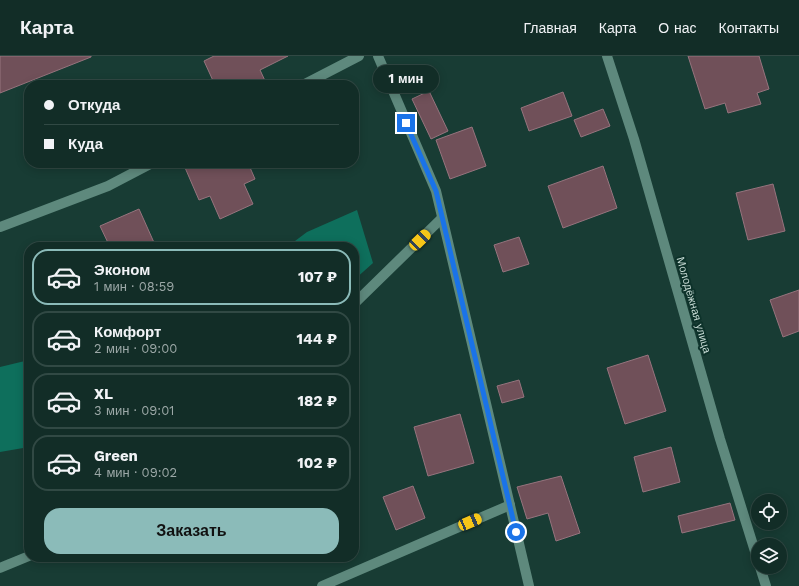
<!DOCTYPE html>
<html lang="ru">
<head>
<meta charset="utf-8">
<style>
	body { margin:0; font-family:"Work Sans",sans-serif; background:#1f3933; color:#f1f3f6; height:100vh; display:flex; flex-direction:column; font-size:15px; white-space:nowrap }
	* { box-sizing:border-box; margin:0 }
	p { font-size:13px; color:#9ca8a7 }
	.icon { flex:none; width:22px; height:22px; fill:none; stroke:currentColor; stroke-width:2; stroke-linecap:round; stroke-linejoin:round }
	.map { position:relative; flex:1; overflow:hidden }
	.side { position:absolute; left:24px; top:186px; width:335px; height:320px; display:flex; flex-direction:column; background:#122d27; border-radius:16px; box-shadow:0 2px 10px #0003,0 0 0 1px #314944 }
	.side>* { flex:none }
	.banner { position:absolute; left:24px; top:24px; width:335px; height:88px; border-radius:16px; box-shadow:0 2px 10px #0003,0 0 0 1px #314944; display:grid; align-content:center; height:88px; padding:0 20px; background:#122d27 }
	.fabs { position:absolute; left:751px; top:438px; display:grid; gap:8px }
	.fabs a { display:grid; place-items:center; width:36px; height:36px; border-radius:50%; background:#122d27; box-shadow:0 2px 10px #0003,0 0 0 1px #314944; font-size:20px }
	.end { position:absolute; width:18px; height:18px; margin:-9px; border:5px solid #1a73e8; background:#fff; box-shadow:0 0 0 2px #fff }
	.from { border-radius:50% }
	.bubble { position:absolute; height:28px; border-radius:14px; background:#122d27; box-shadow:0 2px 10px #0003,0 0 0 1px #314944; font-size:13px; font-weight:700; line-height:28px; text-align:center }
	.car { position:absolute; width:12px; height:24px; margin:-12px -6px; border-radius:5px; box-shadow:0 0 3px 1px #0007; background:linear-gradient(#f5c518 24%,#345 0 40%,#f5c518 0 76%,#345 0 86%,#f5c518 0) }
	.banner b { display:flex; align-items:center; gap:14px; height:38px; font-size:15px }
	.banner b+b { border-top:1px solid #314944 }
	.banner i { width:10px; height:10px; background:#f1f3f6 }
	ul { padding:7px 0 0; list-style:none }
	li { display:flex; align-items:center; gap:12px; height:56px; margin:0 8px 6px; padding:0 12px; border:2px solid #314944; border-radius:16px }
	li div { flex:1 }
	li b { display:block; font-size:15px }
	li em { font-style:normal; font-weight:700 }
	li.on { border-color:#8bbbb9 }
	li>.icon { width:36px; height:36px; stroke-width:1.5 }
	.primary-button { display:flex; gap:8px; margin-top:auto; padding:8px 20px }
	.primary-button a { flex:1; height:46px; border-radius:16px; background:#8bbbb9; color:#111; font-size:16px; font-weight:700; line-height:46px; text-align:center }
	header { display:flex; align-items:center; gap:24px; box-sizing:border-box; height:56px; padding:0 20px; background:#122d27; border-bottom:1px solid #314944 }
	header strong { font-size:19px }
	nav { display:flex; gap:22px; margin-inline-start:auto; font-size:14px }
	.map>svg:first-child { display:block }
	.green { fill:#0e6f5c }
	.building { fill:#705059; stroke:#96747e }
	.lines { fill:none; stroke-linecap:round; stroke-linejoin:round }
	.minor { stroke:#5e897d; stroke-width:10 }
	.route { stroke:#1a73e8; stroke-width:5 }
	.labels { text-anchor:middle; stroke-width:4; stroke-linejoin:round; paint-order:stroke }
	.street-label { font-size:11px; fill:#c9dcd6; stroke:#0d322a }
</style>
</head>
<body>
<header>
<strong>Карта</strong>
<nav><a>Главная</a><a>Карта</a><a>О нас</a><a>Контакты</a></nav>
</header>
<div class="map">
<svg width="799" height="530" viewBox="0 0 799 530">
	<rect width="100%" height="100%" fill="#183c34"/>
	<g class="green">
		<polygon points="357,154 373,207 354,224 354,191 287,191 307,176"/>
		<polygon points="29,304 29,391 0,396 0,311"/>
	</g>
	<g class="building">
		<polygon points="0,0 91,0 91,1 0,37"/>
		<polygon points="214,0 288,0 260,14 267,29 215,29 204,5"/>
		<polygon points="688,0 759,0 769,33 757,37 761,48 728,57 725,47 705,53"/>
		<polygon points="429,35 448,75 431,83 412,43"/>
		<polygon points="563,36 572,60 529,75 521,52"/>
		<polygon points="603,53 610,70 581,81 574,64"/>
		<polygon points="472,71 486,110 450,123 436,84"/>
		<polygon points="183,107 248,107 255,123 244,128 253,148 220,163 210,140 199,144"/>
		<polygon points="603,110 617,152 563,172 548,130"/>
		<polygon points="773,128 785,175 748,184 736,137"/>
		<polygon points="139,153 156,191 110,191 100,170"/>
		<polygon points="519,181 529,208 503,216 494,189"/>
		<polygon points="799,234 799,275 783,281 770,244"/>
		<polygon points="648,299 666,355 625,368 607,312"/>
		<polygon points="519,324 524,341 502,347 497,330"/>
		<polygon points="460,358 474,407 428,420 414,371"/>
		<polygon points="671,391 680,426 643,436 634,401"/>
		<polygon points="561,420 580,477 556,485 548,457 527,463 517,431"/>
		<polygon points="413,430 425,462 396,474 383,441"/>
		<polygon points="730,447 735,464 682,477 678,460"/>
	</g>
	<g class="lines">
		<g class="minor">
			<polyline points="378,0 436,135 529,530"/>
			<polyline points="607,0 634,83 720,383 758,505"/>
			<polyline points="303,29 359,0"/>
			<polyline points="0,171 108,130 152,107"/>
			<polyline points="354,248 442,162"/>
			<polyline points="760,511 766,530"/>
			<polyline points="0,512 29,500"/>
			<polyline points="322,530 510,449"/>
		</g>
	</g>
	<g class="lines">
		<polyline class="route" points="406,67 436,135 516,476"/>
	</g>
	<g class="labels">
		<g class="street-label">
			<text transform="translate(694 249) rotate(74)" y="4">Молодёжная улица</text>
		</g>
	</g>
</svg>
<div class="fabs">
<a><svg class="icon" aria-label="locate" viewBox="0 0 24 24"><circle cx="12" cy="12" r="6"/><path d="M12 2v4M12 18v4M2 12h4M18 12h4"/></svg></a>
<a><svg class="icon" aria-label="layers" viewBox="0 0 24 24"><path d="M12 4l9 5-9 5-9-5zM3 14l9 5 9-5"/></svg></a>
</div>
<i class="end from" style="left:516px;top:476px"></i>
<i class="end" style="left:406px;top:67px"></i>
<div class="bubble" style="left:373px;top:9px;width:66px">1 мин</div>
<i class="car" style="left:420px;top:184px;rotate:46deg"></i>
<i class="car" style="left:470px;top:466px;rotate:67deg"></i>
<div class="banner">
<b><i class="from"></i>Откуда</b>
<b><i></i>Куда</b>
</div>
<section class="side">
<ul>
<li class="on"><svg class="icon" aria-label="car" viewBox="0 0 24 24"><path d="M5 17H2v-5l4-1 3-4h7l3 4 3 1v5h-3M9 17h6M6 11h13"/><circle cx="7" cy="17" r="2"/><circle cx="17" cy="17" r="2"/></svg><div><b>Эконом</b><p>1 мин · 08:59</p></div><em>107 ₽</em></li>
<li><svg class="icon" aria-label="car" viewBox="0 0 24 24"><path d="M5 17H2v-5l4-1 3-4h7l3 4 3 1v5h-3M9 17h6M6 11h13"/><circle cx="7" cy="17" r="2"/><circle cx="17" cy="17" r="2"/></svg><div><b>Комфорт</b><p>2 мин · 09:00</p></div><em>144 ₽</em></li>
<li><svg class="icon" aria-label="car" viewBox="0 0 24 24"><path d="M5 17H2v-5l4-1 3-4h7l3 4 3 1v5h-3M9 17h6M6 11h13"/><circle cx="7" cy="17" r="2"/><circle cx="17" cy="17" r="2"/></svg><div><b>XL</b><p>3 мин · 09:01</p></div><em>182 ₽</em></li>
<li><svg class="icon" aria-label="car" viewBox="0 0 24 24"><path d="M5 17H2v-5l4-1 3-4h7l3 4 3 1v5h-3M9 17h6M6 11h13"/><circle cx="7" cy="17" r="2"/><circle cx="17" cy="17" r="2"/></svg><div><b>Green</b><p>4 мин · 09:02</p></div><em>102 ₽</em></li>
</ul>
<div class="primary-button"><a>Заказать</a></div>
</section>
</div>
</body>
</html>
